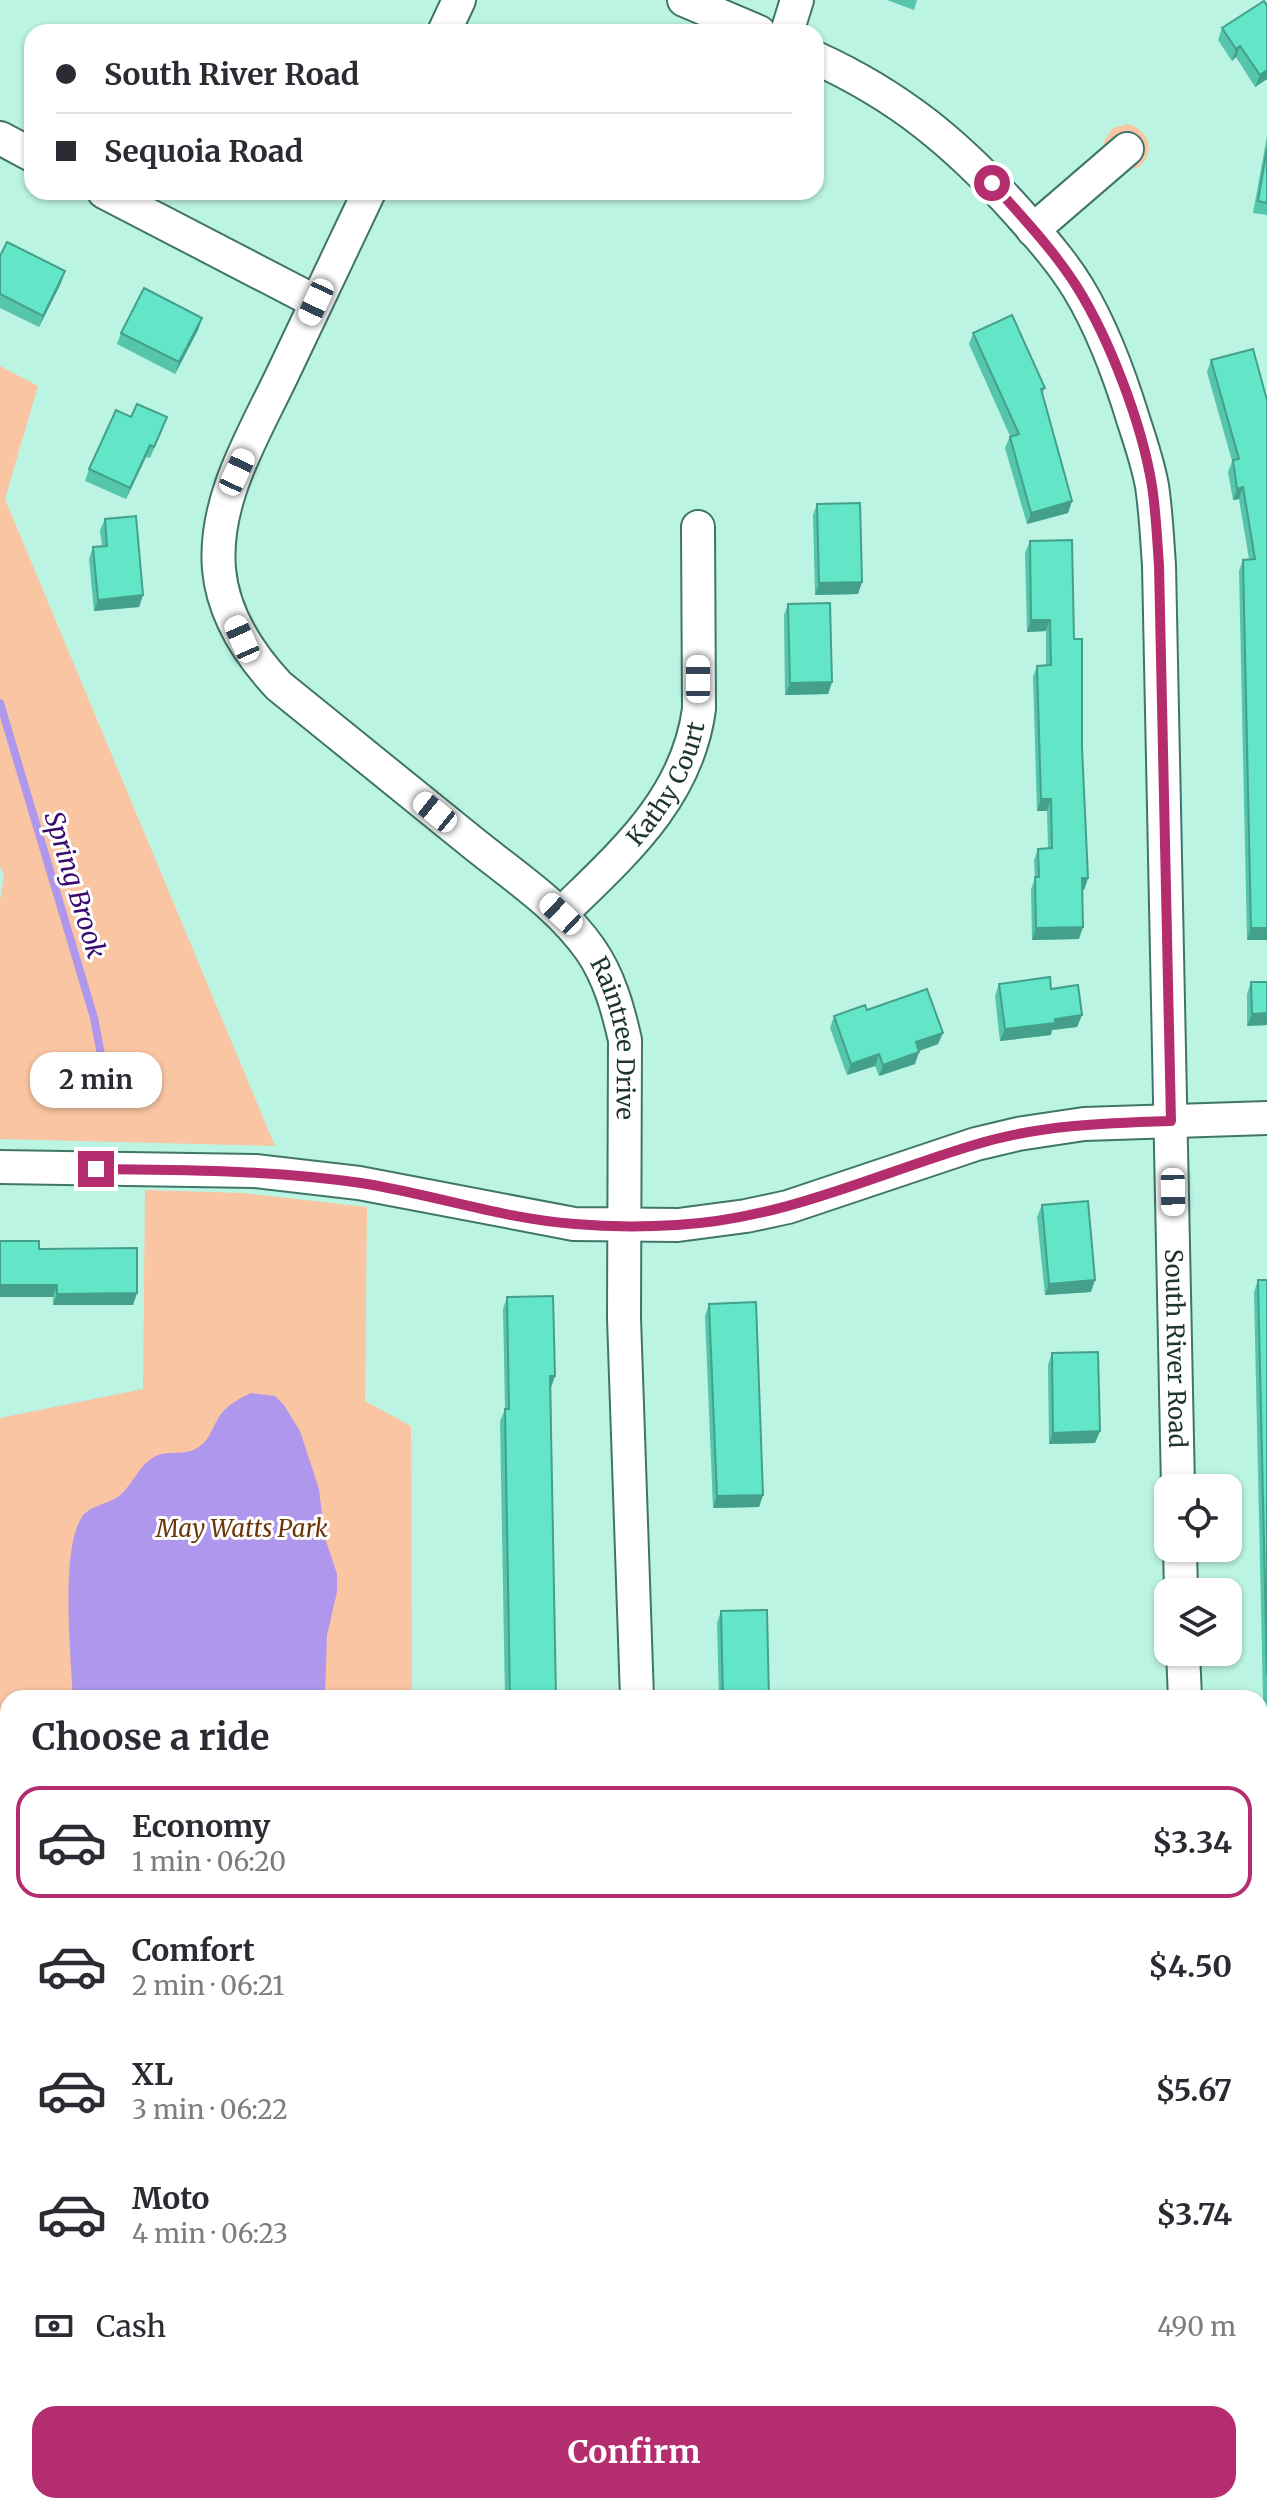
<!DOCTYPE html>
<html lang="en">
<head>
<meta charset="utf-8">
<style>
	body { margin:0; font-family:Merriweather,serif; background:#f7f7f7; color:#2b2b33; height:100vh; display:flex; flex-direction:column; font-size:30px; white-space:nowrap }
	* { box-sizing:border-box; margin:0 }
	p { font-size:26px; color:#7c7c81 }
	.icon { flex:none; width:44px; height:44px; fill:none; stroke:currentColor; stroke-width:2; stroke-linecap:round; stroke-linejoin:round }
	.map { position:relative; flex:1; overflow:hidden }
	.sheet { position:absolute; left:0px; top:1690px; width:1268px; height:824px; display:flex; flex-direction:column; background:#fff; border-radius:24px 24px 0 0; box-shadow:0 2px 6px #0004 }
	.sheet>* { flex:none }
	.hud { position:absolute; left:24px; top:24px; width:800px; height:176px; border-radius:24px; box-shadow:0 2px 6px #0004; display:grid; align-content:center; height:176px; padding:0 32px; background:#fff }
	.buttons { position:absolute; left:1154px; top:1474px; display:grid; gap:16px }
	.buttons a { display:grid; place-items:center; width:88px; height:88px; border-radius:16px; background:#fff; box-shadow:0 2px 6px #0004; font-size:40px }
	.end { position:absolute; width:36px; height:36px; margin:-18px; border:10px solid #b42d6f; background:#fff; box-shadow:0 0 0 4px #fff }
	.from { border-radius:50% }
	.bubble { position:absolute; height:56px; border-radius:24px; background:#fff; box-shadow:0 2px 6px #0004; font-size:26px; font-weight:700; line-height:56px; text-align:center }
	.car { position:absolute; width:24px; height:48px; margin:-24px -12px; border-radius:10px; box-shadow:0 0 6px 2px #0007; background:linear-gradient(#fff 24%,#345 0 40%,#fff 0 76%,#345 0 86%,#fff 0) }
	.hud b { display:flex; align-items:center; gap:28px; height:76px; font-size:30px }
	.hud b+b { border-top:2px solid #e1e1e2 }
	.hud i { width:20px; height:20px; background:#2b2b33 }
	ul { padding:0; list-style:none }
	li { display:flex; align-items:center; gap:24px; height:112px; margin:0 16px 12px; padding:0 16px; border:4px solid transparent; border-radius:24px }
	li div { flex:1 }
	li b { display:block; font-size:30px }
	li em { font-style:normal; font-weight:700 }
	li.on { border-color:#b42d6f }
	li>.icon { width:72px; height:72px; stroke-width:1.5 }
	h2 { padding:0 32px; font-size:36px; line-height:96px }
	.pay { display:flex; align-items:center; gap:20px; height:88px; padding:0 32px; font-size:30px }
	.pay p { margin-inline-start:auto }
	.button { display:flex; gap:16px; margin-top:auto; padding:16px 32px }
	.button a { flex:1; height:92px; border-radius:24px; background:#b42d6f; color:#fff; font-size:32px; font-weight:700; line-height:92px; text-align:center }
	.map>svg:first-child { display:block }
	.green { fill:#fac5a2 }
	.water { fill:#ae97ed }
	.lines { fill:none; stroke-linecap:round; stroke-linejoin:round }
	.stream { stroke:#ae97ed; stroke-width:8 }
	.minor-casing { stroke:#407668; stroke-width:36 }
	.minor { stroke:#fff; stroke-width:32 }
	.wall { fill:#55c5ab }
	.shaded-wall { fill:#45a08b }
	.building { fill:#63e5c7; stroke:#45a08b; stroke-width:2 }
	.route { stroke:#b42d6f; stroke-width:10 }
	.labels { text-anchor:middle; stroke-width:6; stroke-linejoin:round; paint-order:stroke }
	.street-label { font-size:24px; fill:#1e352e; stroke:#fff }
	.park-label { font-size:24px; font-style:italic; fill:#6b3708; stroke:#fff }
	.water-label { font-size:26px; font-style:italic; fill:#390b71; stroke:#fff }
</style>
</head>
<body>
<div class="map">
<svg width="1267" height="2514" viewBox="0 0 1267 2514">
	<rect width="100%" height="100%" fill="#bbf4e3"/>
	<g class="green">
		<path d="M1128 124C1150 131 1156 152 1139 167L1124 171 1103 149 1104 141 1113 128Z"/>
		<polygon points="0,366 38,386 5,499 275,1146 0,1139 0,900 4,876 0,866"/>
		<polygon points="145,1190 242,1193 367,1207 365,1401 411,1426 412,1698 8,1698 8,2506 550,2506 551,2514 0,2514 0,1418 143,1389"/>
	</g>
	<g class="water">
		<path d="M251 1393 275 1396 284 1405 300 1431 319 1489 325 1538 337 1574V1592L327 1635 325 1698H73C71 1657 60 1550 82 1517 89 1506 108 1504 119 1496 133 1485 139 1464 156 1456 169 1450 185 1456 197 1448 211 1440 212 1426 221 1414 229 1404 240 1398 251 1393Z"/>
		<polygon points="8,2464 8,2506 326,2506 325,2514 0,2514 0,2488"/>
	</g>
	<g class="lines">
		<polyline class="stream" points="0,703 94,1018 106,1080"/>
		<defs>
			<g id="minor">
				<polyline points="684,0 759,32"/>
				<polyline points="444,32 459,0"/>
				<polyline points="787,32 797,0"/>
				<path id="s1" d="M816 58C899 96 956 143 1017 211 1039 236 1061 260 1078 288 1103 329 1120 376 1134 422 1141 443 1148 464 1152 486 1156 512 1157 539 1159 565L1178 1488"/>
				<polyline points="0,138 32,155"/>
				<polyline points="104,192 316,302"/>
				<path id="s2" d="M369 192C341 251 313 310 285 369 256 431 213 498 219 569 223 615 249 654 279 686 344 739 409 791 473 843 515 877 559 905 590 949 609 976 618 1009 625 1040L624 1318 637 1698"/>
				<polyline points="1033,230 1127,149"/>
				<path id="s3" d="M561 914C622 854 687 799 699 709L698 527"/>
				<polyline points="0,1167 255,1171 359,1183 574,1224 678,1225 746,1216 788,1207 976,1144 1018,1134 1084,1124 1267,1118"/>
				<polyline points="1180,1548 1181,1592"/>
				<polyline points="1183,1652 1185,1698"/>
				<polyline points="773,2506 774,2514"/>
				<polyline points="1202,2506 1202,2514"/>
			</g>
		</defs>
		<use href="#minor" class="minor-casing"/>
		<use href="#minor" class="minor"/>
	</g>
	<g class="wall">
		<polygon points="887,0 917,0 914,10"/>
		<polygon points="1267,6 1267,79 1255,87 1236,57 1232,61 1218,40 1222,28"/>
		<polygon points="1267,136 1267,215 1253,213"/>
		<polygon points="0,256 65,271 61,283 39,327 0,308"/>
		<polygon points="202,318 198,330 175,374 117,344 121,333"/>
		<polygon points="973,333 1045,388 1042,395 1072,501 1068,513 1027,524 1005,448 1010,436 969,344"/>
		<polygon points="1211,360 1267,400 1267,940 1247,940 1239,571 1243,560 1249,559 1239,499 1233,500 1228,472 1232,461 1207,372"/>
		<polygon points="163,429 150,458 146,457 126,499 85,481 89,469"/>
		<polygon points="817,504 862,582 858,594 815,595 813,515"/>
		<polygon points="105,519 143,595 139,607 94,611 89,559 93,547 102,546 100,530"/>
		<polygon points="1030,541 1074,639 1082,747 1088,878 1084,890 1082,890 1079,939 1032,940 1031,889 1035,878 1034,860 1038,849 1048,848 1047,811 1037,811 1033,677 1037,666 1046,665 1046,631 1027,632 1025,553"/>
		<polygon points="788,604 832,682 828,694 785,695 784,615"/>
		<polygon points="1251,982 1267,982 1267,1025 1247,1026 1247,994"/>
		<polygon points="999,984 1051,989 1082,1015 1077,1027 1052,1030 1051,1035 1000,1041 995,996"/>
		<polygon points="867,1010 943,1033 938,1044 919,1051 915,1064 879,1076 875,1066 847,1075 830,1028 834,1016"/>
		<polygon points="1042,1205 1091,1292 1045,1295 1037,1217"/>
		<polygon points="39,1249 137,1293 133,1305 53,1305 53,1297"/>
		<polygon points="1258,1280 1267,1280 1267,1878 1254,1292"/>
		<polygon points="507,1297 555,1376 551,1387 556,1698 505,1698 500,1421 505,1409 503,1309"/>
		<polygon points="709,1304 763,1495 759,1507 713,1508 705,1316"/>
		<polygon points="1052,1353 1100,1431 1095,1443 1049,1444 1048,1365"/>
		<polygon points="721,1611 769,1698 719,1698 717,1623"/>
		<polygon points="642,2506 691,2506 691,2514 640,2514"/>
		<polygon points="858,2506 906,2506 907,2514 858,2514"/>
	</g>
	<g class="shaded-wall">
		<polygon points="1240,46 1236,57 1232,61 1236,49"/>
		<polygon points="1267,70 1267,79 1255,87 1260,75"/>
		<polygon points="65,271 61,283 39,327 43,316"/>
		<polygon points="202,318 198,330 175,374 179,362"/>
		<polygon points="150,445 146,457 126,499 130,488"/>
		<polygon points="1243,487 1239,499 1233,500 1237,489"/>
		<polygon points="1072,501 1068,513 1027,524 1031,513"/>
		<polygon points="862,582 858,594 815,595 819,583"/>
		<polygon points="143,595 139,607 94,611 98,600"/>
		<polygon points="1031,620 1050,620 1046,631 1027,632"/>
		<polygon points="832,682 828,694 785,695 790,683"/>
		<polygon points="1041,799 1051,799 1047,811 1037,811"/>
		<polygon points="1082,878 1088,878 1084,890 1078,890"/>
		<polygon points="1083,927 1079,939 1032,940 1036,928"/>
		<polygon points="1251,928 1267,928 1267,940 1247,940"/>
		<polygon points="1267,1013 1267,1025 1247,1026 1252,1014"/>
		<polygon points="1082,1015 1077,1027 1052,1030 1051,1035 1000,1041 1005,1029 1055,1019"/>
		<polygon points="943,1033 938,1044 911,1054 916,1042"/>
		<polygon points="919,1052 915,1064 879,1076 883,1065"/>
		<polygon points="879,1054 875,1066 847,1075 851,1064"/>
		<polygon points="1095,1280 1091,1292 1045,1295 1049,1284"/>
		<polygon points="0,1285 57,1285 53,1297 0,1297"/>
		<polygon points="137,1293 133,1305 53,1305 57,1294"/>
		<polygon points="550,1376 555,1376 551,1387"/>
		<polygon points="1100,1431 1095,1443 1049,1444 1053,1433"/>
		<polygon points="763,1495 759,1507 713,1508 717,1496"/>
	</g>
	<g class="building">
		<polygon points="1264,1 1267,6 1267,70 1260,75 1240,46 1236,49 1222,28"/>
		<polygon points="1267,148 1267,203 1258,201"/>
		<polygon points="7,242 65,271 43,316 0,294 0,256"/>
		<polygon points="144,288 202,318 179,362 121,333"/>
		<polygon points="1012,315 1045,388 1041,389 1072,501 1031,513 1010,437 1019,434 973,333"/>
		<polygon points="1253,349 1267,400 1267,928 1251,928 1243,560 1255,559 1243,487 1237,489 1233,460 1239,459 1211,360"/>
		<polygon points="137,404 167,417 154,447 150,445 130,488 89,469 116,410 131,417"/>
		<polygon points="860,503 862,582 819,583 817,504"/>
		<polygon points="136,516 143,595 98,600 93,547 107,546 105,519"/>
		<polygon points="1072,540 1074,639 1082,639 1082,747 1088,878 1082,878 1083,927 1036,928 1035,877 1039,877 1038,849 1052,848 1051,799 1041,799 1037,666 1051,665 1050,620 1031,620 1030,541"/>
		<polygon points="830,603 832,682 790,683 788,604"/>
		<polygon points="1050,977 1051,989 1078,985 1082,1015 1055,1019 1055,1023 1005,1029 999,984"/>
		<polygon points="1251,982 1267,982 1267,1013 1252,1014"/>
		<polygon points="927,989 943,1033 916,1042 919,1052 883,1065 879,1054 851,1064 834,1016 865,1005 867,1010"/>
		<polygon points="1088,1201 1095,1280 1049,1284 1042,1205"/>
		<polygon points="0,1241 39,1241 39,1249 137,1248 137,1293 57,1294 57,1285 0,1285"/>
		<polygon points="1258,1280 1267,1280 1267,1674"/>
		<polygon points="553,1296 555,1376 550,1376 556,1698 510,1698 505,1409 509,1409 507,1297"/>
		<polygon points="756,1302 763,1495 717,1496 709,1304"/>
		<polygon points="1098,1352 1100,1431 1053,1433 1052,1353"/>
		<polygon points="767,1610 769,1698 723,1698 721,1611"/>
		<rect x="645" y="2506" width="46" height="8"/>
		<polygon points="862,2506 906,2506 907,2514 862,2514"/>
		<rect x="1051" y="2506" width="74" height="8"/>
	</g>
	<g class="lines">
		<path class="route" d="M96 1169C185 1170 273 1170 361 1183 432 1194 503 1219 575 1224 608 1227 644 1227 677 1225 783 1219 874 1175 974 1145 1038 1125 1105 1123 1171 1121L1159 565C1157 539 1156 512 1152 486 1142 424 1110 340 1077 287 1053 249 1022 217 992 183"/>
	</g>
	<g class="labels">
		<g class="street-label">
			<text dy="8" stroke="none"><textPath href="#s3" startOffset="170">Kathy Court</textPath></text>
			<text dy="8" stroke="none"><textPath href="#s2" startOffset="1046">Raintree Drive</textPath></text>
			<text dy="8" stroke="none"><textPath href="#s1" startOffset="1428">South River Road</textPath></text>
		</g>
		<g class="park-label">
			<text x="242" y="1537">May Watts Park</text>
		</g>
		<g class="water-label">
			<text transform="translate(75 885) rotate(73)" y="9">Spring Brook</text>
		</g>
	</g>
</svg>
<div class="buttons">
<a><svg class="icon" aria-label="locate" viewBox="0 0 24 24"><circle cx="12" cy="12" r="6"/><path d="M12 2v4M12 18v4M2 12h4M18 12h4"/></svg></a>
<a><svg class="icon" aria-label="layers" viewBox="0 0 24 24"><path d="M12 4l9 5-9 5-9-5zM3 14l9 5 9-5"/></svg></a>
</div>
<i class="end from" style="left:992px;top:183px"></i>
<i class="end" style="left:96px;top:1169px"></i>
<div class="bubble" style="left:30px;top:1052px;width:132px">2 min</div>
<i class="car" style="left:316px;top:302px;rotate:205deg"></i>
<i class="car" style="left:237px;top:472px;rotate:25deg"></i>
<i class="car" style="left:242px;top:639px;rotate:336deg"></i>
<i class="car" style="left:698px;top:679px;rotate:0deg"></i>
<i class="car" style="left:435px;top:812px;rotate:309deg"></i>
<i class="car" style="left:561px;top:914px;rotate:313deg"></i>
<i class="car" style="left:1173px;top:1192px;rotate:179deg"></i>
<div class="hud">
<b><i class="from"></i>South River Road</b>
<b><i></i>Sequoia Road</b>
</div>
<section class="sheet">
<h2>Choose a ride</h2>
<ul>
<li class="on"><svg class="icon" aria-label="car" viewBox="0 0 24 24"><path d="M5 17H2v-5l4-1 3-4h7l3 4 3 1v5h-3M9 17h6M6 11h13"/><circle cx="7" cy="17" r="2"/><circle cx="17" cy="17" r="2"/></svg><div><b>Economy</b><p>1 min · 06:20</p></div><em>$3.34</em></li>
<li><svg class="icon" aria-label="car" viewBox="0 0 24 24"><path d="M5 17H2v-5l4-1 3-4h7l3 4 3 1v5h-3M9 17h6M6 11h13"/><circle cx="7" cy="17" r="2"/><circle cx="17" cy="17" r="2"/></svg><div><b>Comfort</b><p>2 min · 06:21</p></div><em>$4.50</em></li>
<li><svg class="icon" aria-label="car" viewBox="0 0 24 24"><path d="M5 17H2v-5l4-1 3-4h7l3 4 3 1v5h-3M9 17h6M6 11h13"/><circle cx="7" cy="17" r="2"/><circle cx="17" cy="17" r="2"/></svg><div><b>XL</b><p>3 min · 06:22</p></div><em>$5.67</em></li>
<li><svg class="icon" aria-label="car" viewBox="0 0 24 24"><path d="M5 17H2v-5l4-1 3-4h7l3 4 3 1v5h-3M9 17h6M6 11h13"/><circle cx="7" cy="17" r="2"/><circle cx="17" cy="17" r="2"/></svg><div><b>Moto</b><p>4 min · 06:23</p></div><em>$3.74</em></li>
</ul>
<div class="pay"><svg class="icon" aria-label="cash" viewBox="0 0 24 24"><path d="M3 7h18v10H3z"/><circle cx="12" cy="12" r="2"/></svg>Cash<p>490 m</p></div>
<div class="button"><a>Confirm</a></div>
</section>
</div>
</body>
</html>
